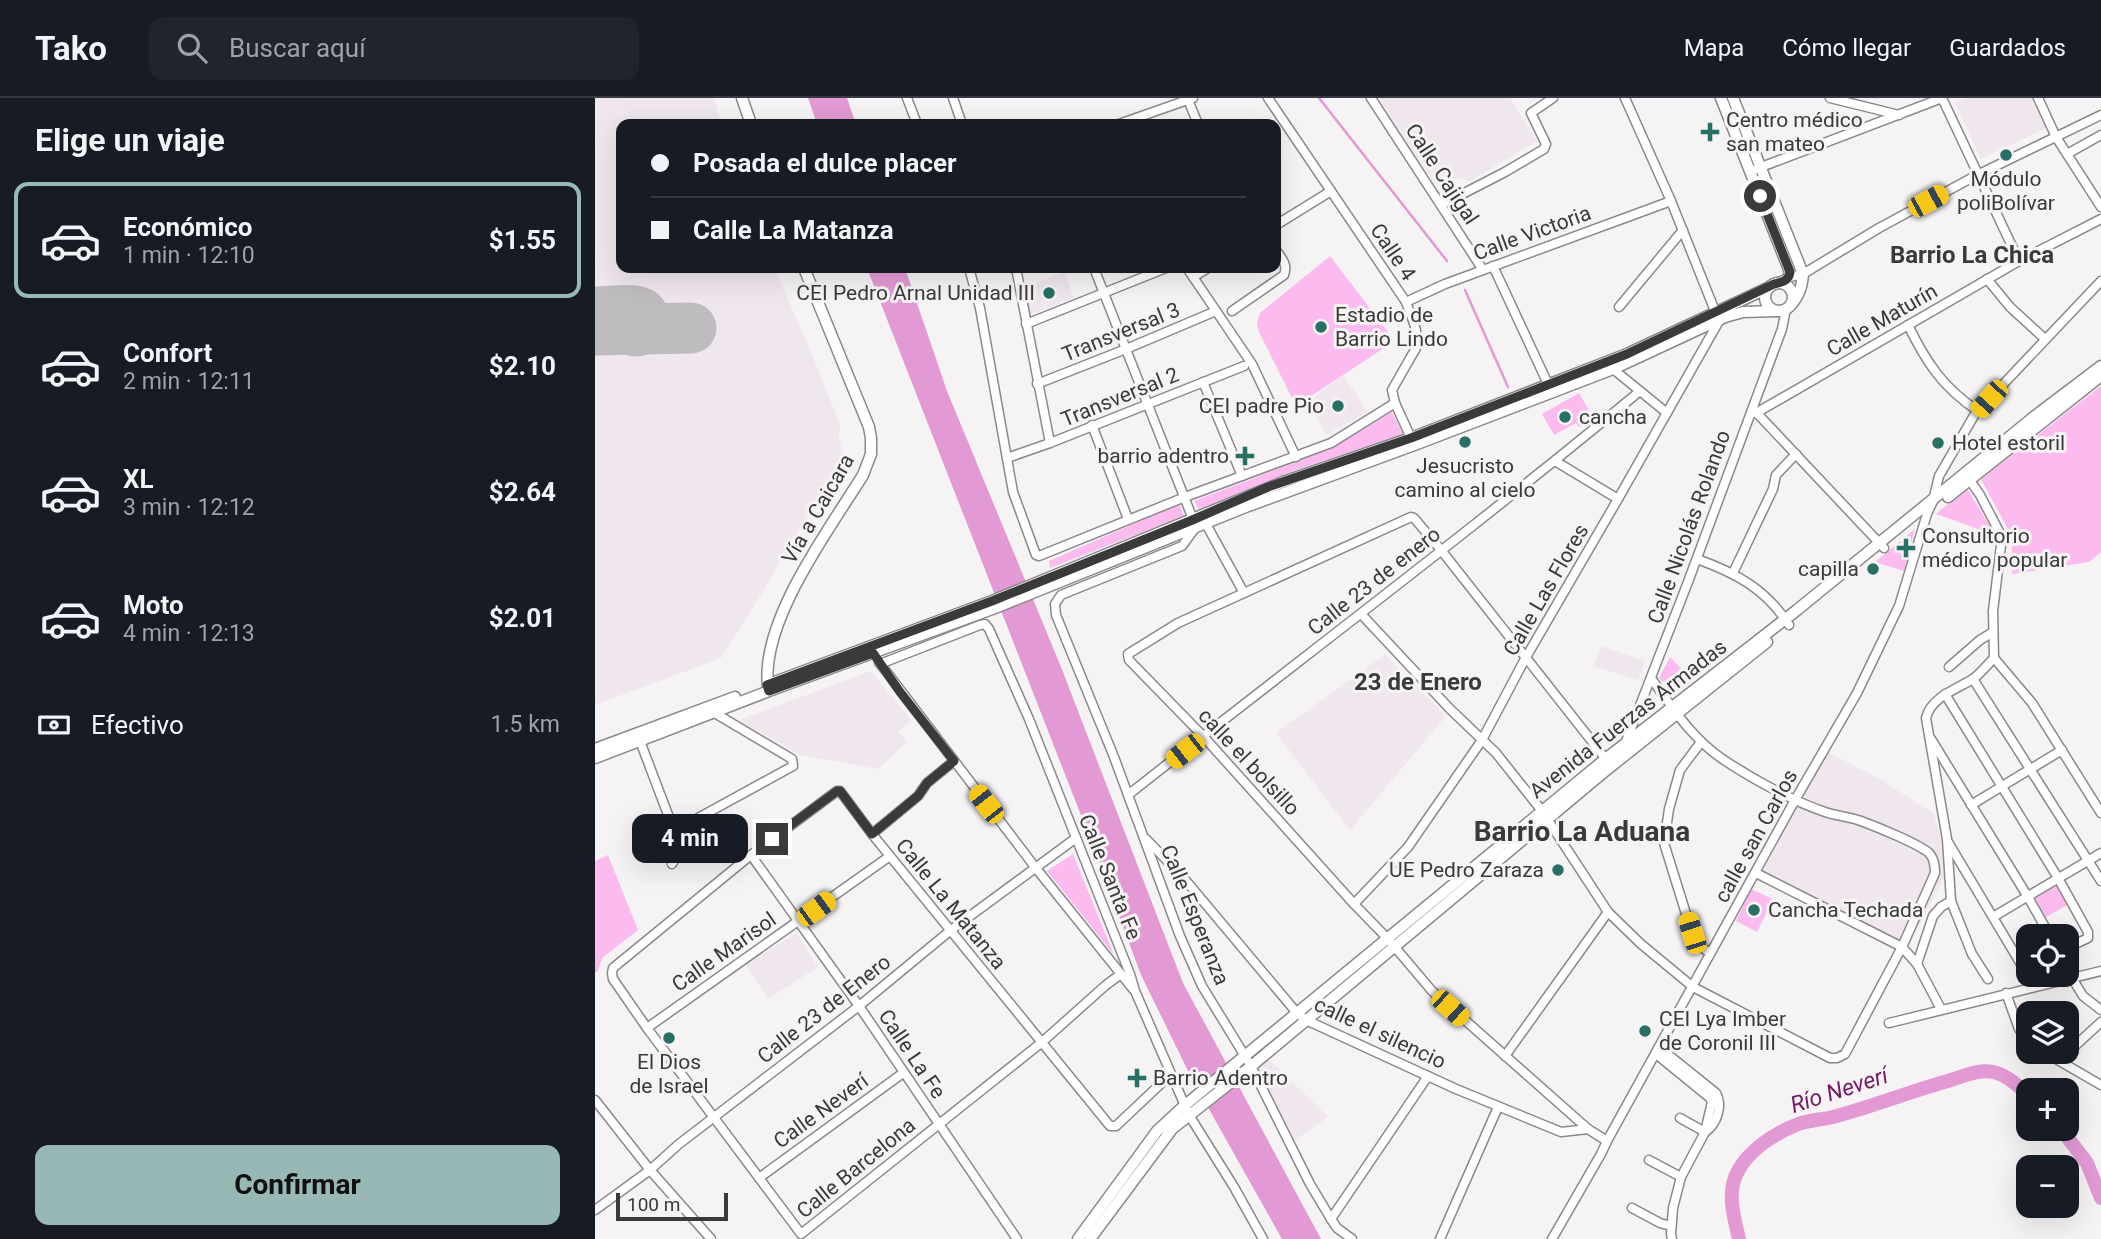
<!DOCTYPE html>
<html lang="es">
<head>
<meta charset="utf-8">
<style>
	body { margin:0; font-family:Roboto,sans-serif; background:#20242c; color:#f1f3f6; height:100vh; display:flex; flex-direction:column; font-size:26px; white-space:nowrap }
	* { box-sizing:border-box; margin:0 }
	p { font-size:23px; color:#9ea1a6 }
	.icon { flex:none; width:38px; height:38px; fill:none; stroke:currentColor; stroke-width:2; stroke-linecap:round; stroke-linejoin:round }
	.map { position:relative; flex:1; overflow:hidden }
	.details { display:flex; flex-direction:column; background:#171b24; width:595px }
	.details>* { flex:none }
	.top-card { position:absolute; left:21px; top:21px; width:665px; height:154px; border-radius:14px; box-shadow:0 7px 28px #0002; display:grid; align-content:center; height:154px; padding:0 35px; background:#171b24 }
	.fabs { position:absolute; left:1421px; top:826px; display:grid; gap:14px }
	.fabs a { display:grid; place-items:center; width:63px; height:63px; border-radius:14px; background:#171b24; box-shadow:0 7px 28px #0002; font-size:35px }
	.scale { position:absolute; left:21px; bottom:18px; width:112px; box-sizing:border-box; padding-left:7px; border:4px solid #3b3a3b; border-top:0; font-size:19px; line-height:24px; white-space:nowrap; color:#3b3a3b; -webkit-text-stroke:5px #f6f3f5; paint-order:stroke }
	.end { position:absolute; width:32px; height:32px; margin:-16px; border:9px solid #3b3a3b; background:#fff; box-shadow:0 0 0 4px #fff }
	.from { border-radius:50% }
	.bubble { position:absolute; height:49px; border-radius:14px; background:#171b24; box-shadow:0 7px 28px #0002; font-size:23px; font-weight:700; line-height:49px; text-align:center }
	.car { position:absolute; width:21px; height:42px; margin:-21px -10px; border-radius:9px; box-shadow:0 0 5px 2px #0007; background:linear-gradient(#f5c518 24%,#345 0 40%,#f5c518 0 76%,#345 0 86%,#f5c518 0) }
	.top-card b { display:flex; align-items:center; gap:24px; height:66px; font-size:26px }
	.top-card b+b { border-top:2px solid #363941 }
	.top-card i { width:18px; height:18px; background:#f1f3f6 }
	ul { padding:0; list-style:none }
	li { display:flex; align-items:center; gap:21px; height:116px; margin:0 14px 10px; padding:0 21px; border:4px solid transparent; border-radius:14px }
	li div { flex:1 }
	li b { display:block; font-size:26px }
	li em { font-style:normal; font-weight:700 }
	li.active { border-color:#97b8b5 }
	li>.icon { width:63px; height:63px; stroke-width:1.5 }
	h2 { padding:0 35px; font-size:32px; line-height:84px }
	.pay { display:flex; align-items:center; gap:18px; height:77px; padding:0 35px; font-size:26px }
	.pay p { margin-inline-start:auto }
	.button { display:flex; gap:14px; margin-top:auto; padding:14px 35px }
	.button a { flex:1; height:80px; border-radius:14px; background:#97b8b5; color:#111; font-size:28px; font-weight:700; line-height:80px; text-align:center }
	header { display:flex; align-items:center; gap:42px; box-sizing:border-box; height:98px; padding:0 35px; background:#171b24; border-bottom:2px solid #363941 }
	header strong { font-size:33px }
	nav { display:flex; gap:38px; margin-inline-start:auto; font-size:24px }
	.search { width:490px; height:63px; background:#20242c; display:flex; align-items:center; gap:18px; box-sizing:border-box; padding:0 24px; border-radius:14px; color:#9ea1a6; font-size:26px }
	main { display:flex; flex:1; min-height:0 }
	.map>svg:first-child { display:block }
	.built { fill:#f0e6ee }
	.green { fill:#fbbbee }
	.water { fill:#e299d4 }
	.lines { fill:none; stroke-linecap:round; stroke-linejoin:round }
	.stream { stroke:#e299d4; stroke-width:2.5 }
	.river { stroke:#e299d4; stroke-width:14 }
	.taxiway { stroke:#bebcbe; stroke-width:19 }
	.runway { stroke:#bebcbe; stroke-width:51 }
	.minor-casing { stroke:#8b878a; stroke-width:11 }
	.tertiary-casing { stroke:#8b878a; stroke-width:13 }
	.minor { stroke:#fff; stroke-width:8 }
	.tertiary { stroke:#fff; stroke-width:10 }
	.route { stroke:#3b3a3b; stroke-width:9 }
	.poi-dot { fill:#286f66; stroke:#f6f3f5; stroke-width:2.5 }
	.labels { text-anchor:middle; stroke-width:6; stroke-linejoin:round; paint-order:stroke }
	.poi-label { font-size:21px; fill:#3b3a3b; stroke:#f6f3f5; text-anchor:start }
	.street-label { font-size:21px; fill:#3b3a3b; stroke:#f6f3f5 }
	.water-label { font-size:23px; font-style:italic; fill:#711c66; stroke:#f6f3f5 }
	.quarter-label { font-size:24px; font-weight:bold; fill:#3b3a3b; stroke:#f6f3f5 }
	.district-label { font-size:28px; font-weight:bold; fill:#3b3a3b; stroke:#f6f3f5 }
</style>
</head>
<body>
<header>
<strong>Tako</strong>
<div class="search"><svg class="icon" aria-label="search" viewBox="0 0 24 24"><circle cx="10" cy="10" r="6"/><path d="M15 15l6 6"/></svg>Buscar aquí</div>
<nav><a>Mapa</a><a>Cómo llegar</a><a>Guardados</a></nav>
</header>
<main>
<section class="details">
<h2>Elige un viaje</h2>
<ul>
<li class="active"><svg class="icon" aria-label="car" viewBox="0 0 24 24"><path d="M5 17H2v-5l4-1 3-4h7l3 4 3 1v5h-3M9 17h6M6 11h13"/><circle cx="7" cy="17" r="2"/><circle cx="17" cy="17" r="2"/></svg><div><b>Económico</b><p>1 min · 12:10</p></div><em>$1.55</em></li>
<li><svg class="icon" aria-label="car" viewBox="0 0 24 24"><path d="M5 17H2v-5l4-1 3-4h7l3 4 3 1v5h-3M9 17h6M6 11h13"/><circle cx="7" cy="17" r="2"/><circle cx="17" cy="17" r="2"/></svg><div><b>Confort</b><p>2 min · 12:11</p></div><em>$2.10</em></li>
<li><svg class="icon" aria-label="car" viewBox="0 0 24 24"><path d="M5 17H2v-5l4-1 3-4h7l3 4 3 1v5h-3M9 17h6M6 11h13"/><circle cx="7" cy="17" r="2"/><circle cx="17" cy="17" r="2"/></svg><div><b>XL</b><p>3 min · 12:12</p></div><em>$2.64</em></li>
<li><svg class="icon" aria-label="car" viewBox="0 0 24 24"><path d="M5 17H2v-5l4-1 3-4h7l3 4 3 1v5h-3M9 17h6M6 11h13"/><circle cx="7" cy="17" r="2"/><circle cx="17" cy="17" r="2"/></svg><div><b>Moto</b><p>4 min · 12:13</p></div><em>$2.01</em></li>
</ul>
<div class="pay"><svg class="icon" aria-label="cash" viewBox="0 0 24 24"><path d="M3 7h18v10H3z"/><circle cx="12" cy="12" r="2"/></svg>Efectivo<p>1.5 km</p></div>
<div class="button"><a>Confirmar</a></div>
</section>
<div class="map">
<svg width="1506" height="1141" viewBox="0 0 1506 1141">
	<rect width="100%" height="100%" fill="#f6f3f5"/>
	<g class="built">
		<polygon points="0,0 119,0 126,26 26,26 26,170 179,170 212,244 246,329 243,334 248,356 167,495 126,560 0,607"/>
		<polygon points="784,0 915,0 942,43 875,83 856,79 840,86"/>
		<polygon points="1370,0 1440,0 1454,29 1386,61 1360,5"/>
		<polygon points="469,174 479,200 434,217 430,189"/>
		<polygon points="748,277 773,314 731,337 714,303"/>
		<polygon points="1006,548 1050,563 1043,582 999,568"/>
		<polygon points="790,557 851,618 755,732 681,635"/>
		<polygon points="276,573 316,622 303,633 312,644 283,671 205,657 144,622"/>
		<polygon points="1233,654 1285,681 1339,716 1347,746 1349,780 1313,849 1168,773"/>
		<polygon points="201,835 223,869 173,901 151,867"/>
		<polygon points="673,960 733,1019 700,1042 661,970"/>
	</g>
	<g class="green">
		<polygon points="735,158 793,234 792,248 701,308 664,234 662,225 665,215"/>
		<polygon points="1506,288 1506,454 1494,464 1417,476 1417,439 1386,381"/>
		<polygon points="984,295 996,316 986,321 989,326 984,329 981,325 959,337 947,316"/>
		<polygon points="797,314 808,336 695,374 604,412 599,403 735,351"/>
		<polygon points="1372,390 1400,437 1341,416"/>
		<polygon points="584,406 589,418 455,470 454,463"/>
		<polygon points="1320,431 1309,473 1280,464"/>
		<polygon points="1075,559 1098,583 1081,595 1064,580"/>
		<polygon points="478,756 519,857 452,773"/>
		<polygon points="13,757 43,832 7,860 3,873 0,875 0,763"/>
		<polygon points="1463,787 1474,806 1451,819 1440,800"/>
		<polygon points="1156,791 1178,801 1162,834 1141,823"/>
	</g>
	<g class="water">
		<polygon points="213,0 252,0 261,26 222,26"/>
		<polygon points="272,170 310,170 352,293 466,569 588,885 726,1141 687,1141 597,981 546,877 500,753"/>
	</g>
	<g class="lines">
		<g class="stream">
			<polyline points="724,0 852,163"/>
			<polyline points="870,192 913,289"/>
		</g>
		<g class="river">
			<polyline points="1466,1031 1492,1065 1506,1100"/>
			<path d="M1144 1141C1139 1119 1131 1094 1143 1073 1153 1053 1180 1035 1201 1027 1212 1022 1226 1022 1238 1019 1277 1009 1316 993 1356 982 1369 978 1384 971 1398 974 1412 977 1423 988 1433 997"/>
		</g>
		<path class="taxiway" d="M0 198C15 198 35 194 49 199 75 208 68 249 41 249 28 249 18 238 7 232"/>
		<polyline class="runway" points="0,232 96,230"/>
		<defs>
			<g id="minor">
				<polyline points="312,0 322,26"/>
				<polyline points="358,0 367,26"/>
				<path d="M673 0 811 204C816 219 825 234 821 250L797 292 800 305 816 340"/>
				<polyline points="776,0 888,172"/>
				<polyline points="1235,0 1304,17"/>
				<polyline points="1347,0 1424,163"/>
				<polyline points="1443,0 1461,39 1506,109"/>
				<polyline points="593,2 603,26"/>
				<polyline points="524,26 598,0"/>
				<polyline points="1472,56 1506,37"/>
				<polyline points="1161,71 1347,0"/>
				<polyline points="846,107 910,74 949,51 951,46 936,15 958,0"/>
				<polyline points="681,127 736,93"/>
				<polyline points="898,168 953,286"/>
				<polyline points="374,170 385,210 418,394 441,457 444,458 590,399 736,345 800,305"/>
				<polyline points="421,170 455,345"/>
				<polyline points="499,170 601,429 587,448 466,497 460,506 461,517 519,659 585,838 607,888 656,968 715,1086 736,1121 833,978"/>
				<polyline points="592,170 657,266 701,359"/>
				<polyline points="598,179 613,170"/>
				<polyline points="1195,179 1208,176 1284,130 1382,77 1506,17"/>
				<polyline points="1392,181 1415,209 1450,241"/>
				<polyline points="811,204 850,186 1076,103"/>
				<polyline points="1024,209 1088,132"/>
				<path d="M637 213 689 177C693 166 687 161 681 152"/>
				<polyline points="431,226 571,170"/>
				<path d="M1313 227C1331 264 1348 290 1383 313"/>
				<polyline points="1018,271 1072,315"/>
				<polyline points="608,284 647,378"/>
				<polyline points="442,286 531,251 621,213"/>
				<polyline points="1159,312 1289,450"/>
				<polyline points="1161,315 1424,163 1506,121"/>
				<polyline points="497,327 533,421"/>
				<polyline points="412,360 455,345 649,268"/>
				<polyline points="960,363 1023,401"/>
				<path d="M1372 378 1385 397 1407 439 1398 513 1399 560C1392 567 1386 575 1378 581 1362 591 1336 599 1331 620L1352 741 1356 803 1377 856 1393 881"/>
				<polyline points="611,426 649,495"/>
				<path d="M1102 461C1141 475 1171 491 1194 527"/>
				<polyline points="1138,475 1178,391 1181,377 1201,356"/>
				<path d="M767 517 854 610 901 655 947 713 1013 814 1046 846 1098 889 1235 960H1242L1250 956 1307 849 1340 775C1340 768 1339 760 1334 755 1322 745 1282 729 1266 723 1255 719 1242 718 1230 714 1197 703 1154 679 1126 660 1096 639 1077 609 1056 580"/>
				<polyline points="1399,560 1437,605 1506,715"/>
				<polyline points="284,564 440,769 538,891"/>
				<polyline points="285,566 385,527 390,526 394,531 434,621 535,876 540,893 594,1017 639,1089 668,1141"/>
				<polyline points="1354,569 1385,542 1398,534"/>
				<polyline points="1378,581 1506,783"/>
				<polyline points="1350,596 1463,780 1493,834 1493,840 1472,850"/>
				<polyline points="1336,641 1433,799 1455,838"/>
				<polyline points="45,643 86,751 77,766"/>
				<polyline points="1106,644 1085,672 1074,711 1069,745 1097,835 1105,848 1115,855"/>
				<polyline points="1030,646 1093,484 1187,231 1191,211"/>
				<path d="M533 697C704 562 877 432 1045 293"/>
				<polyline points="1376,707 1467,652"/>
				<polyline points="277,736 323,698 332,685 359,663"/>
				<polyline points="82,740 103,720 198,668 197,661 118,614"/>
				<polyline points="551,741 587,778 702,915 711,922 861,991 966,1034 993,1031"/>
				<polyline points="1353,744 1439,888"/>
				<polyline points="156,757 264,908 422,1141"/>
				<polyline points="1161,775 1307,849 1322,866 1346,911"/>
				<polyline points="759,806 813,749 887,642 930,561 1023,401 1124,223 1076,103 1030,0"/>
				<polyline points="1398,819 1506,755"/>
				<polyline points="1322,866 1338,818 1346,809 1356,803"/>
				<polyline points="526,876 511,887 446,945 206,1136 52,930 18,881 17,875 18,870 156,757 242,693 245,693 277,736 515,1028 521,1028 575,977"/>
				<polyline points="1477,880 1488,898 1506,912"/>
				<polyline points="1411,895 1424,931 1433,943"/>
				<polyline points="1294,925 1506,873"/>
				<polyline points="52,930 295,758"/>
				<path d="M1065 950 1121 995C1128 1008 1122 1026 1110 1034"/>
				<polyline points="1449,954 1506,987"/>
				<polyline points="1061,956 1115,1000 1117,1004 1110,1034 1086,1079 1078,1110 1076,1136 1077,1141"/>
				<polyline points="910,958 1013,814"/>
				<polyline points="1468,964 1481,947 1506,924"/>
				<polyline points="0,1002 55,1072 116,1141"/>
				<polyline points="1085,1020 1110,1034"/>
				<polyline points="1012,1043 993,1031 837,893 793,841 759,806 608,638 534,562 533,556 583,525 816,419 819,420 846,452 1014,665"/>
				<polyline points="1054,1062 1086,1079"/>
				<polyline points="164,1080 308,975"/>
				<polyline points="1037,1110 1065,1125 1076,1128"/>
				<polyline points="0,1112 55,1072 84,1046 264,908 356,832 481,740"/>
				<polyline points="736,1121 742,1130 757,1141"/>
				<polyline points="845,1141 903,1009"/>
				<polyline points="957,1141 1006,1056 1012,1043 1200,702 1262,595 1304,508 1332,416 1338,403 1344,378 1380,316 1506,183"/>
			</g>
			<g id="tertiary">
				<polyline points="147,0 156,26"/>
				<path d="M1126 0 1195 174C1194 183 1187 184 1179 186"/>
				<path d="M1138 0 1208 176C1207 189 1204 198 1195 208"/>
				<circle cx="1184" cy="199" r="14"/>
				<polyline points="1353,399 1506,278"/>
				<polyline points="174,586 397,503 688,384 816,340 1032,256 1175,189"/>
				<path d="M173 589C165 523 234 432 268 377L276 356V340L274 329 209 170"/>
				<polyline points="0,651 140,599"/>
				<polyline points="0,660 174,593 400,510 648,410 822,346 1018,271 1130,219 1148,214 1182,213"/>
				<polyline points="483,1141 562,1033 589,1008 1008,663 1202,512 1440,318 1506,268"/>
				<polyline points="495,1141 577,1031 654,970 1009,674 1172,544"/>
			</g>
		</defs>
		<use href="#minor" class="minor-casing"/>
		<use href="#tertiary" class="tertiary-casing"/>
		<use href="#minor" class="minor"/>
		<use href="#tertiary" class="tertiary"/>
	</g>
	<g class="lines">
		<path class="route" d="M177 741 242 693H245L277 736 323 698 332 685 359 663 305 594 278 555 174 593 172 587 397 503 595 423 673 389 816 340 1032 256 1179 186C1187 184 1194 183 1195 174L1165 98"/>
	</g>
	<g class="poi-dot">
		<path d="M1111.5 23.5h7v7h7v7h-7v7h-7v-7h-7v-7h7z"/>
		<circle cx="1411" cy="57" r="7"/>
		<circle cx="454" cy="195" r="7"/>
		<circle cx="726" cy="229" r="7"/>
		<circle cx="743" cy="308" r="7"/>
		<circle cx="970" cy="319" r="7"/>
		<circle cx="870" cy="344" r="7"/>
		<circle cx="1343" cy="345" r="7"/>
		<path d="M646.5 347.5h7v7h7v7h-7v7h-7v-7h-7v-7h7z"/>
		<path d="M1307.5 439.5h7v7h7v7h-7v7h-7v-7h-7v-7h7z"/>
		<circle cx="1278" cy="471" r="7"/>
		<circle cx="963" cy="772" r="7"/>
		<circle cx="1159" cy="812" r="7"/>
		<circle cx="1050" cy="933" r="7"/>
		<circle cx="74" cy="940" r="7"/>
		<path d="M538.5 969.5h7v7h7v7h-7v7h-7v-7h-7v-7h7z"/>
	</g>
	<g class="labels">
		<g class="poi-label">
			<text x="1131" y="29">Centro médico<tspan x="1131" dy="24">san mateo</tspan></text>
			<text x="1411" y="88" text-anchor="middle">Módulo<tspan x="1411" dy="24">poliBolívar</tspan></text>
			<text x="440" y="202" text-anchor="end">CEI Pedro Arnal Unidad III</text>
			<text x="740" y="224">Estadio de<tspan x="740" dy="24">Barrio Lindo</tspan></text>
			<text x="729" y="315" text-anchor="end">CEI padre Pio</text>
			<text x="984" y="326">cancha</text>
			<text x="1357" y="352">Hotel estoril</text>
			<text x="634" y="365" text-anchor="end">barrio adentro</text>
			<text x="870" y="375" text-anchor="middle">Jesucristo<tspan x="870" dy="24">camino al cielo</tspan></text>
			<text x="1327" y="445">Consultorio<tspan x="1327" dy="24">médico popular</tspan></text>
			<text x="1264" y="478" text-anchor="end">capilla</text>
			<text x="949" y="779" text-anchor="end">UE Pedro Zaraza</text>
			<text x="1173" y="819">Cancha Techada</text>
			<text x="1064" y="928">CEI Lya Imber<tspan x="1064" dy="24">de Coronil III</tspan></text>
			<text x="74" y="971" text-anchor="middle">El Dios<tspan x="74" dy="24">de Israel</tspan></text>
			<text x="558" y="987">Barrio Adentro</text>
		</g>
		<g class="street-label">
			<text transform="translate(847 76) rotate(57)" y="7">Calle Cajigal</text>
			<text transform="translate(937 135) rotate(-20)" y="7">Calle Victoria</text>
			<text transform="translate(798 154) rotate(56)" y="7">Calle 4</text>
			<text transform="translate(1287 222) rotate(-30)" y="7">Calle Maturín</text>
			<text transform="translate(526 234) rotate(-22)" y="7">Transversal 3</text>
			<text transform="translate(525 299) rotate(-22)" y="7">Transversal 2</text>
			<text transform="translate(223 411) rotate(-60)" y="7">Vía a Caicara</text>
			<text transform="translate(1094 429) rotate(-70)" y="7">Calle Nicolás Rolando</text>
			<text transform="translate(779 483) rotate(-38)" y="7">Calle 23 de enero</text>
			<text transform="translate(951 492) rotate(-60)" y="7">Calle Las Flores</text>
			<text transform="translate(1033 621) rotate(-38)" y="7">Avenida Fuerzas Armadas</text>
			<text transform="translate(654 664) rotate(47)" y="7">calle el bolsillo</text>
			<text transform="translate(1161 738) rotate(-61)" y="7">calle san Carlos</text>
			<text transform="translate(515 779) rotate(68)" y="7">Calle Santa Fe</text>
			<text transform="translate(356 806) rotate(51)" y="7">Calle La Matanza</text>
			<text transform="translate(600 817) rotate(68)" y="7">Calle Esperanza</text>
			<text transform="translate(129 854) rotate(-35)" y="7">Calle Marisol</text>
			<text transform="translate(229 911) rotate(-38)" y="7">Calle 23 de Enero</text>
			<text transform="translate(785 935) rotate(25)" y="7">calle el silencio</text>
			<text transform="translate(317 956) rotate(56)" y="7">Calle La Fe</text>
			<text transform="translate(226 1013) rotate(-36)" y="7">Calle Neverí</text>
			<text transform="translate(261 1070) rotate(-39)" y="7">Calle Barcelona</text>
		</g>
		<g class="water-label">
			<text transform="translate(1244 992) rotate(-18)" y="8">Río Neverí</text>
		</g>
		<g class="quarter-label">
			<text x="1377" y="165">Barrio La Chica</text>
			<text x="823" y="592">23 de Enero</text>
		</g>
		<g class="district-label">
			<text x="987" y="743">Barrio La Aduana</text>
		</g>
	</g>
</svg>
<div class="fabs">
<a><svg class="icon" aria-label="locate" viewBox="0 0 24 24"><circle cx="12" cy="12" r="6"/><path d="M12 2v4M12 18v4M2 12h4M18 12h4"/></svg></a>
<a><svg class="icon" aria-label="layers" viewBox="0 0 24 24"><path d="M12 4l9 5-9 5-9-5zM3 14l9 5 9-5"/></svg></a>
<a>+</a>
<a>−</a>
</div>
<div class="scale">100 m</div>
<i class="end from" style="left:1165px;top:98px"></i>
<i class="end" style="left:177px;top:741px"></i>
<div class="bubble" style="left:37px;top:716px;width:116px">4 min</div>
<i class="car" style="left:1333px;top:103px;rotate:62deg"></i>
<i class="car" style="left:1394px;top:301px;rotate:222deg"></i>
<i class="car" style="left:590px;top:653px;rotate:232deg"></i>
<i class="car" style="left:391px;top:706px;rotate:322deg"></i>
<i class="car" style="left:221px;top:811px;rotate:54deg"></i>
<i class="car" style="left:1097px;top:835px;rotate:342deg"></i>
<i class="car" style="left:855px;top:910px;rotate:132deg"></i>
<div class="top-card">
<b><i class="from"></i>Posada el dulce placer</b>
<b><i></i>Calle La Matanza</b>
</div>
</div>
</main>
</body>
</html>
